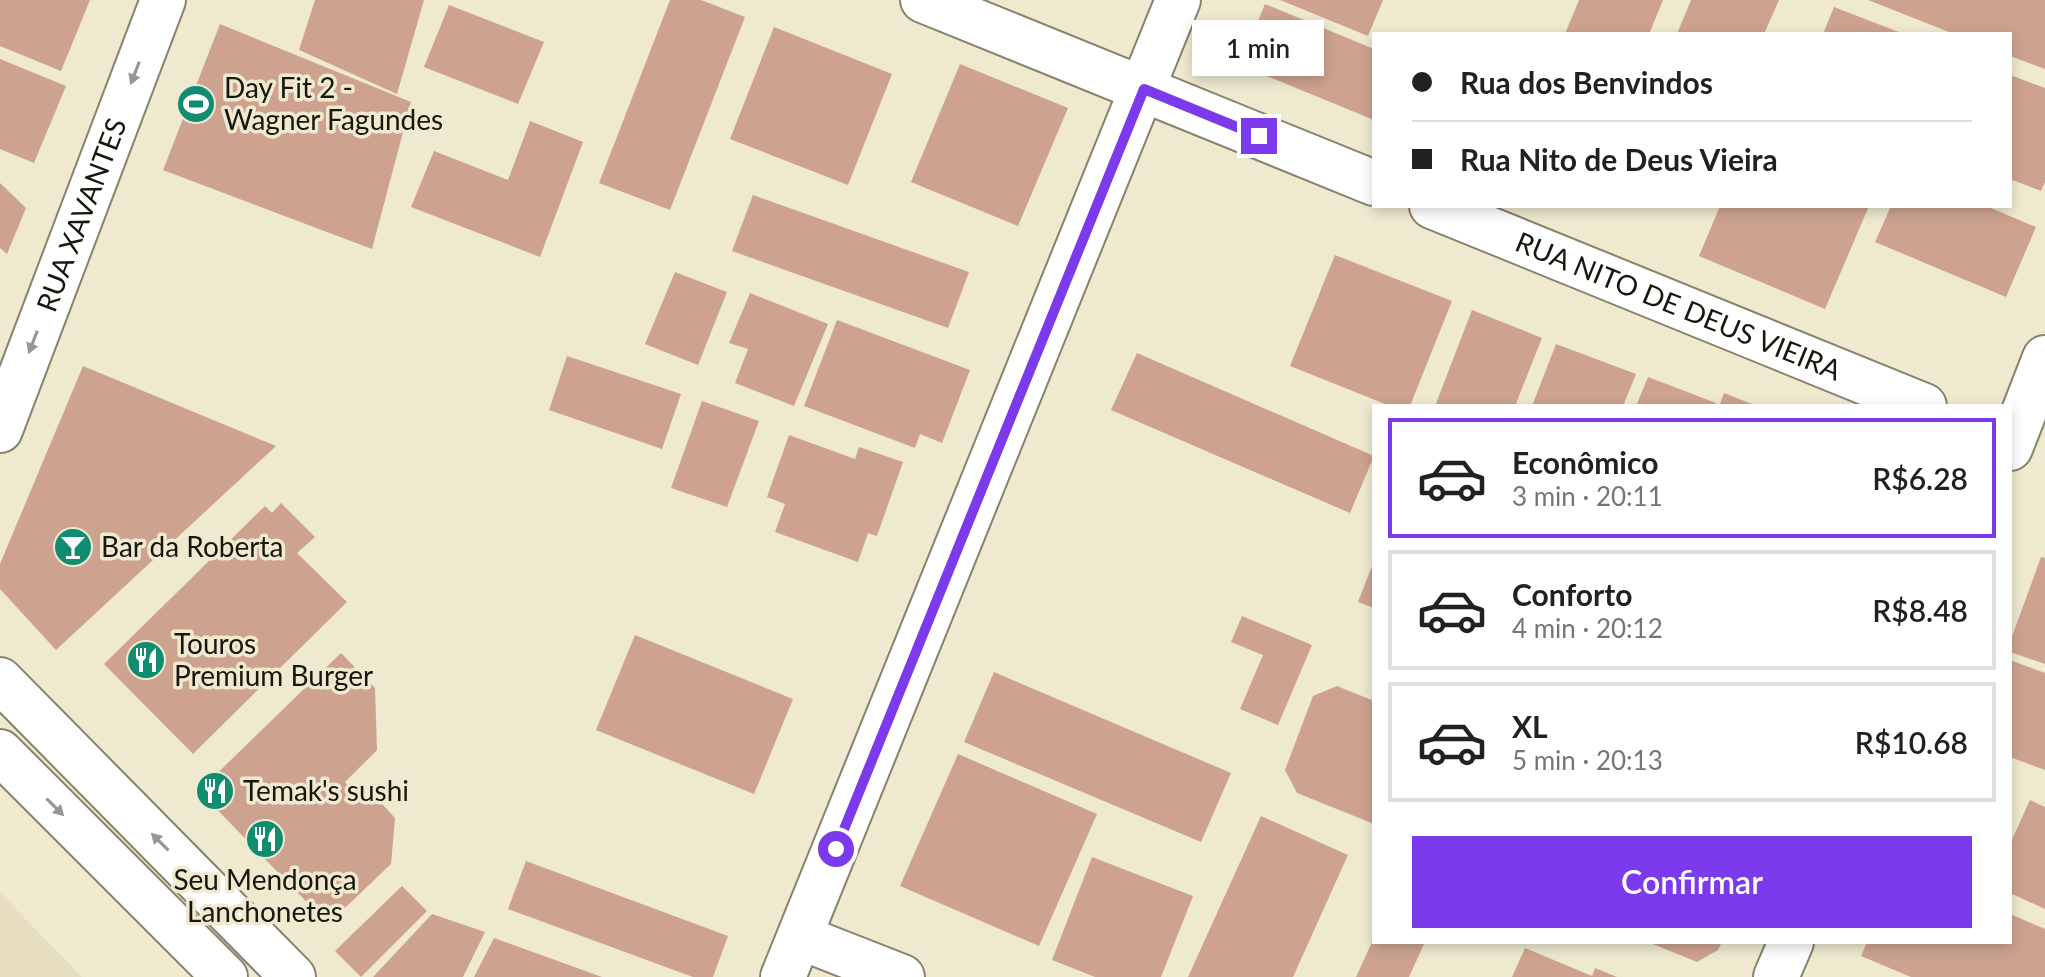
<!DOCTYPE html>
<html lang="pt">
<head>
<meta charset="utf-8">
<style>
	body { margin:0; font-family:Lato,sans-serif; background:#f6f6f6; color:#202124; height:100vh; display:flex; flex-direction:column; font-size:30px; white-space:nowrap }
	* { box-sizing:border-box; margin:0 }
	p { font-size:26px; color:#757577 }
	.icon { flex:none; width:44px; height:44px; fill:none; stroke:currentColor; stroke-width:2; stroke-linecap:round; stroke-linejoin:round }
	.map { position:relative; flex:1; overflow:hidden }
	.sheet { position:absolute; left:1372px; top:404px; width:640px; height:540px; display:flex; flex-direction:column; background:#fff; border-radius:0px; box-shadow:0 4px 12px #0003 }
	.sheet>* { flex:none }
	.hud { position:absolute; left:1372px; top:32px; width:640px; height:176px; border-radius:0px; box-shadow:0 4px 12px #0003; display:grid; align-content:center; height:176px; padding:0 40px; background:#fff }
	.end { position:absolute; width:36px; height:36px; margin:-18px; border:10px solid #7c3aed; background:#fff; box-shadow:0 0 0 4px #fff }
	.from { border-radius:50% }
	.bubble { position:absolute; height:56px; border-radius:0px; background:#fff; box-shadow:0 4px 12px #0003; font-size:26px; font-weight:600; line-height:56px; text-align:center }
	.hud b { display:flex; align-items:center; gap:28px; height:76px; font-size:30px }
	.hud b+b { border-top:2px solid #e0e0e0 }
	.hud i { width:20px; height:20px; background:#202124 }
	ul { padding:14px 0 0; list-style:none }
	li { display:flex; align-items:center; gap:24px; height:120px; margin:0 16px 12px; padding:0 24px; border:4px solid #e0e0e0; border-radius:0px }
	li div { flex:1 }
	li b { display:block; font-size:30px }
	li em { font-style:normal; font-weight:600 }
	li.active { border-color:#7c3aed }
	li>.icon { width:72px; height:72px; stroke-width:1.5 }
	.button { display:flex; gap:16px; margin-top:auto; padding:16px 40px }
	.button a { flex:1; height:92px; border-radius:0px; background:#7c3aed; color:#fff; font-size:32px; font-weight:600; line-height:92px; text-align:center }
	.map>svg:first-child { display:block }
	.built { fill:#e6debe }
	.building { fill:#cda390 }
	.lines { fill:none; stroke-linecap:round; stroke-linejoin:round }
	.minor-casing { stroke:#87826c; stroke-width:48 }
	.primary-casing { stroke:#87826c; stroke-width:48 }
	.minor { stroke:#fff; stroke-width:44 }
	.primary { stroke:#fff; stroke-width:44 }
	.oneway { fill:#979692 }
	.route { stroke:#7c3aed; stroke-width:10 }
	.labels { text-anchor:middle; stroke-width:7; stroke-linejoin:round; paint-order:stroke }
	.poi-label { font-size:28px; fill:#18160d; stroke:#efe9d0; text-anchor:start }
	.street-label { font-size:28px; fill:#18160d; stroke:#efe9d0 }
</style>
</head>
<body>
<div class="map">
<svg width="2045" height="977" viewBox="0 0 2045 977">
	<rect width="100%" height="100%" fill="#efe9d0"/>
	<polygon class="built" points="0,893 82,977 0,977"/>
	<g class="building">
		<polygon points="0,0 90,0 61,71 0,46"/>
		<polygon points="315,0 424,0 397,94 299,50"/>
		<polygon points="670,0 701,0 745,17 670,210 599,183"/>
		<polygon points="1280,0 1383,0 1368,36"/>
		<polygon points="1579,0 1663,0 1649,34 1565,34"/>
		<polygon points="1691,0 1779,0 1764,34 1677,34"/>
		<polygon points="1868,0 2045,0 2045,69 2010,56 2010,34 1954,34"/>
		<polygon points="1265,4 1374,49 1374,120 1240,65"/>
		<polygon points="449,5 544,42 518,104 424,67"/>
		<polygon points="1834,7 1904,34 1823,34"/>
		<polygon points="220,24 411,102 372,249 163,170"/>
		<polygon points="774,27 892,74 848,185 730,139"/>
		<polygon points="0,59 66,86 34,163 0,149"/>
		<polygon points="960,64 1068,108 1018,226 911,182"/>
		<polygon points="2010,75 2045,88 2045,182 2041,191 2010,179"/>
		<polygon points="530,121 583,142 540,257 411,207 434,151 508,180"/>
		<polygon points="0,183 26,208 7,254 0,248"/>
		<polygon points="753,195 969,272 948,328 732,251"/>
		<polygon points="1720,206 1869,206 1825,309 1699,256"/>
		<polygon points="1891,206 1986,206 2036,227 2006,297 1875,242"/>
		<polygon points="1335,255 1452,301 1410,406 1390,406 1290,366"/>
		<polygon points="675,272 727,292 698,365 645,344"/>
		<polygon points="750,293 828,324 794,406 735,383 748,349 729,343"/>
		<polygon points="1472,310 1542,338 1515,406 1435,406"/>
		<polygon points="837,320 970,370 942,443 920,434 915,448 804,406"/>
		<polygon points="1556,344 1636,374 1623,406 1532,406"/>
		<polygon points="1137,353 1374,456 1350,513 1111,410"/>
		<polygon points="567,356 681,394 662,449 549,410"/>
		<polygon points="83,366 276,446 56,650 0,589 0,564"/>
		<polygon points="1648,377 1716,403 1715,406 1636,406"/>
		<polygon points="1724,393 1757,406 1719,406"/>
		<polygon points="702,401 759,421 727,507 671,488"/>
		<polygon points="789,435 855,459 859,447 903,462 877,536 868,533 858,562 775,532 785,504 767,497"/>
		<polygon points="281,503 315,537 297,553 347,602 193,754 104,664 265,506 272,513"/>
		<polygon points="2041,557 2045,558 2045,664 2010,652 2010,642"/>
		<polygon points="1374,561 1374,608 1358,602"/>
		<polygon points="1242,616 1312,645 1278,725 1240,709 1263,655 1231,642"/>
		<polygon points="635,635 793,699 754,794 596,730"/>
		<polygon points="341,653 375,688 377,750 345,782 364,803 373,794 395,818 391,864 328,924 199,791"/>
		<polygon points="2010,660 2045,673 2045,770 2010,757"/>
		<polygon points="994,672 1231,773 1201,842 964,742"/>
		<polygon points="1337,686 1374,701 1374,824 1297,793 1285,770 1313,696"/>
		<polygon points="958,754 1097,814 1039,946 900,886"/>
		<polygon points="2030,800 2045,807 2045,909 2010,893 2010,844"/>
		<polygon points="1261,816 1348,855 1293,977 1188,977"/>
		<polygon points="1092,857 1193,896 1161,977 1095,977 1052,960"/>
		<polygon points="526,861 728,936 713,977 693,977 508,909"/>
		<polygon points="402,886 427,911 361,977 335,951"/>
		<polygon points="432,914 485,932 463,977 373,977"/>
		<polygon points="2010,914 2045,929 2045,977 1911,977 1861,956 1867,942 2010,942"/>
		<polygon points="494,938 602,977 474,977"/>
		<polygon points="1372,942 1425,942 1409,977 1356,977"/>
		<polygon points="1648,942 1722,942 1718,950 1697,962"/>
		<polygon points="1525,948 1592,976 1595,968 1617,977 1512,977"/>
	</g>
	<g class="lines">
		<defs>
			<g id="minor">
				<polyline points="923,0 1374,183"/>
				<path id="s1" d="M1432 206 1924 406"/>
				<path id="s2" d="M0 430 163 0"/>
				<polyline points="2010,448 2045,358"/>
				<polyline points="800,937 902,977"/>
				<polyline points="783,977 1178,0"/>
				<polyline points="1776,977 1791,942"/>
			</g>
			<g id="primary">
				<polyline points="0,680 293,977"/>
				<polyline points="0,752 225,977"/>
			</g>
		</defs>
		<use href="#minor" class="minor-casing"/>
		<use href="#primary" class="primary-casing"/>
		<use href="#minor" class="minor"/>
		<use href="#primary" class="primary"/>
	</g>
	<defs><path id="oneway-solid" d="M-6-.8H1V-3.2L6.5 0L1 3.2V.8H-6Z" transform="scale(2)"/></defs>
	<g class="oneway">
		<use href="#oneway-solid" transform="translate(135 73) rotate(111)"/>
		<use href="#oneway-solid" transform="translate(33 342) rotate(111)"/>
		<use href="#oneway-solid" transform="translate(55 807) rotate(45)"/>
		<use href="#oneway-solid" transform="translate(160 842) rotate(-135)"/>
	</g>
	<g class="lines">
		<polyline class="route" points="836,849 1144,89 1259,136"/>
	</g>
	<defs>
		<symbol id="stadium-disc" viewBox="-11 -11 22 22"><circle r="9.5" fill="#108d71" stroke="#efe9d0"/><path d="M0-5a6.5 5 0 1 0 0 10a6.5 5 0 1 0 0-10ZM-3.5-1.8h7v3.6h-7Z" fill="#fff"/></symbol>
		<symbol id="bar-disc" viewBox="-11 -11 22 22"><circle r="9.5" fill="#108d71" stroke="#efe9d0"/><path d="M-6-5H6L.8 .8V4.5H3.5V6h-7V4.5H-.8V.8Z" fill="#fff"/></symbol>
		<symbol id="restaurant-disc" viewBox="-11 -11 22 22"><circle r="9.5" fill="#108d71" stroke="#efe9d0"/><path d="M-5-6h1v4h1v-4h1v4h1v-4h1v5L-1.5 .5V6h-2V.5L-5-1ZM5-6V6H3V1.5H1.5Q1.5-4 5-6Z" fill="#fff"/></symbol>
	</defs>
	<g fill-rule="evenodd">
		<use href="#stadium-disc" x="174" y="82" width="44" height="44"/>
		<use href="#bar-disc" x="51" y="525" width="44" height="44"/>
		<use href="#restaurant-disc" x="124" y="638" width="44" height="44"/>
		<use href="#restaurant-disc" x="193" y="769" width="44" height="44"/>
		<use href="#restaurant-disc" x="243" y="817" width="44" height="44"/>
	</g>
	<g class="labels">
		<g class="poi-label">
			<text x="224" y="98">Day Fit 2 -<tspan x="224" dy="32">Wagner Fagundes</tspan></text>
			<text x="101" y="557">Bar da Roberta</text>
			<text x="174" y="654">Touros<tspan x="174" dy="32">Premium Burger</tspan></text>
			<text x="243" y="801">Temak's sushi</text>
			<text x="265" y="890" text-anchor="middle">Seu Mendonça<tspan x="265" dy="32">Lanchonetes</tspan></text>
		</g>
		<g class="street-label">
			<text dy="10" stroke="none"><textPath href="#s2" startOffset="230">RUA XAVANTES</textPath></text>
			<text dy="10" stroke="none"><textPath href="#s1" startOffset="266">RUA NITO DE DEUS VIEIRA</textPath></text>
		</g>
	</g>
</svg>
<i class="end from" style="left:836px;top:849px"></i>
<i class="end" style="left:1259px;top:136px"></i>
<div class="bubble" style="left:1192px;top:20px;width:132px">1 min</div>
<div class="hud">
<b><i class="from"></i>Rua dos Benvindos</b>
<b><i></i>Rua Nito de Deus Vieira</b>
</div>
<section class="sheet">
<ul>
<li class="active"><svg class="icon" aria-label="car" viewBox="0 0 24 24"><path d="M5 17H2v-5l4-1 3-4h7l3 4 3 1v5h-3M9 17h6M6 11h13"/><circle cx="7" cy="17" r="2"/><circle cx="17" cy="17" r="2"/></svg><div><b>Econômico</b><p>3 min · 20:11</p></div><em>R$6.28</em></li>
<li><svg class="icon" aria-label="car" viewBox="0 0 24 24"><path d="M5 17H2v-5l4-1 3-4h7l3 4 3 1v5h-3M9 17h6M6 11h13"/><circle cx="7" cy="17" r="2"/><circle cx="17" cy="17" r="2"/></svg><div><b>Conforto</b><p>4 min · 20:12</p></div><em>R$8.48</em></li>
<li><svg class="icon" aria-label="car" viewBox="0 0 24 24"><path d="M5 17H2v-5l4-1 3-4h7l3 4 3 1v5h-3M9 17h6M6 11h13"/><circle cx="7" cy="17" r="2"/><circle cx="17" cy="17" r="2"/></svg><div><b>XL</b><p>5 min · 20:13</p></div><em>R$10.68</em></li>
</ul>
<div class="button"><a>Confirmar</a></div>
</section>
</div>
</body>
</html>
